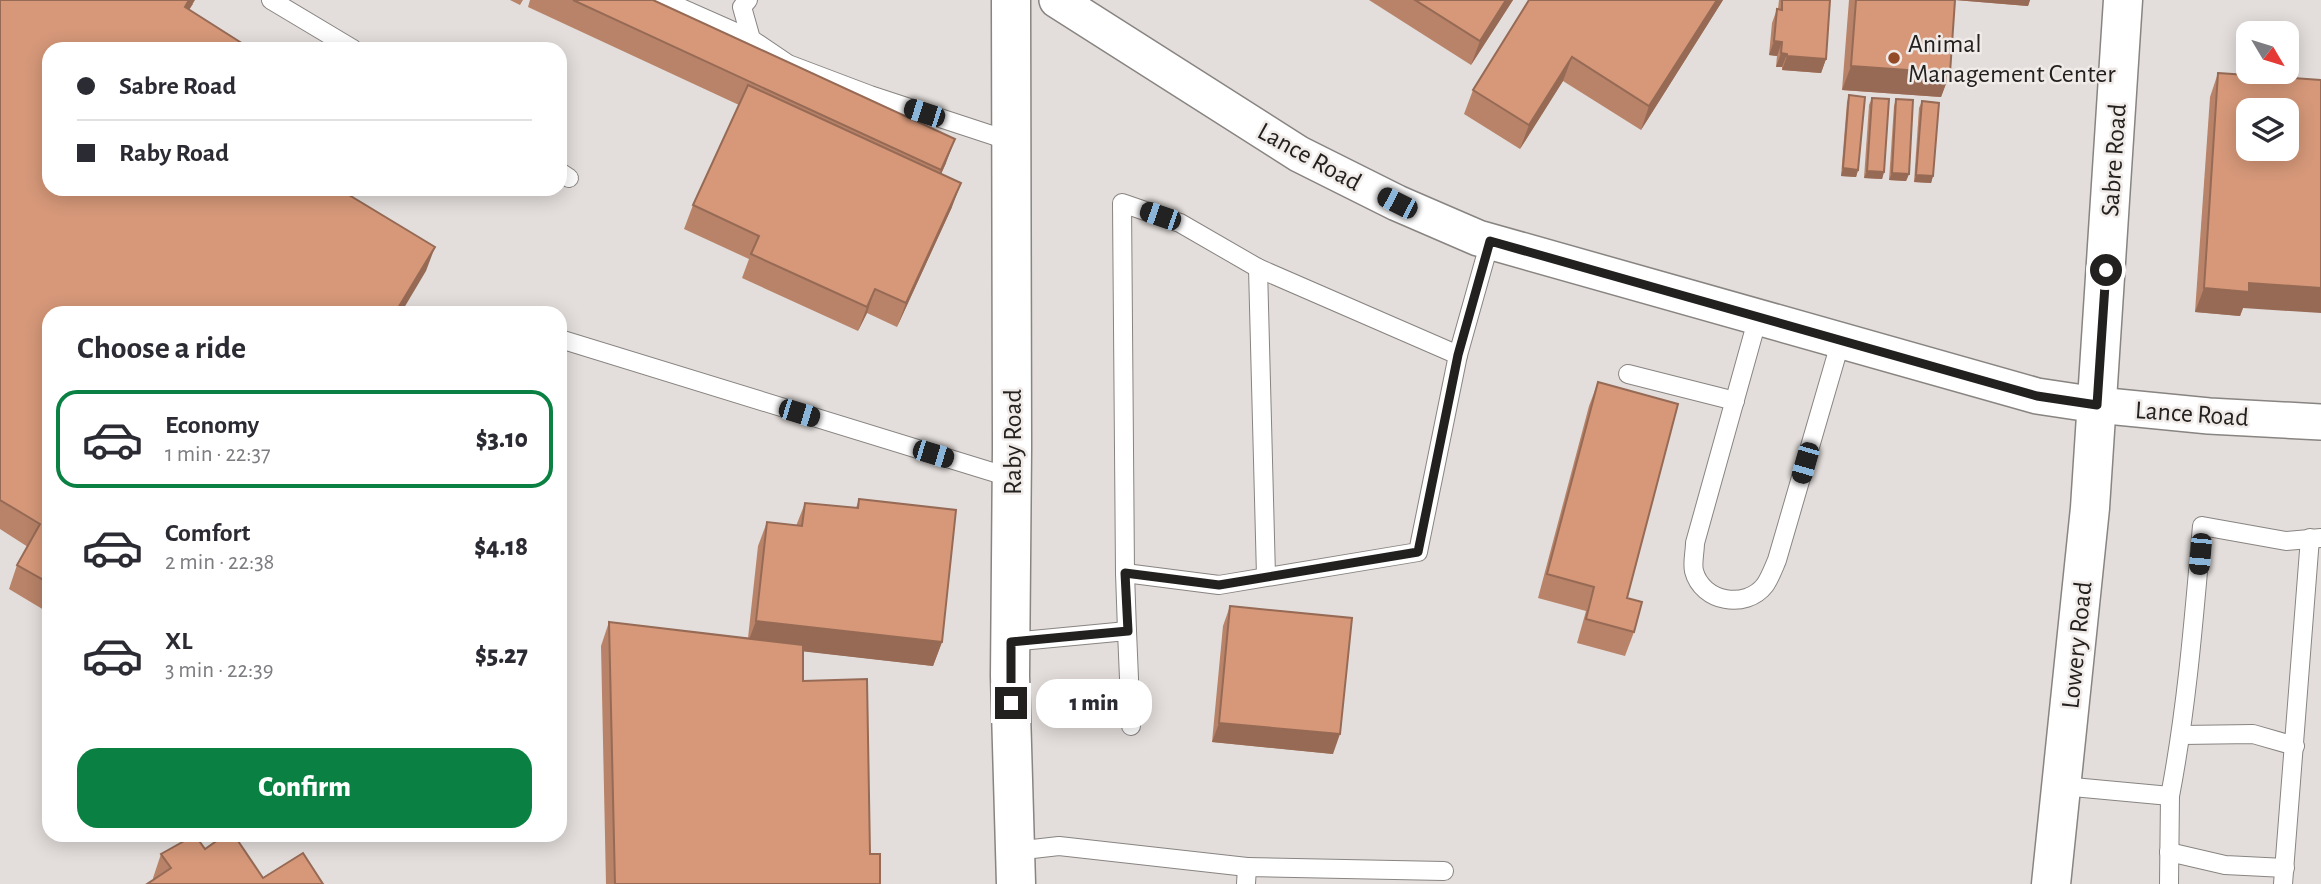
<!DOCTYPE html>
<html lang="en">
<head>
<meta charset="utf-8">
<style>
	body { margin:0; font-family:"Alegreya Sans",sans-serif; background:#f2f2f3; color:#2b2b33; height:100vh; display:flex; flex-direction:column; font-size:26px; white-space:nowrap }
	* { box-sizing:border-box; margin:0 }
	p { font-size:23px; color:#7c7c81 }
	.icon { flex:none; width:38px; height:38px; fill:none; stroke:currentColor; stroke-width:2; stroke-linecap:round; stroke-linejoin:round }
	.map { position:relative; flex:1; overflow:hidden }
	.drawer { position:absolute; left:42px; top:306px; width:525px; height:536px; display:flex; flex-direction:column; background:#fff; border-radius:21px; box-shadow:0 4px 18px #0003 }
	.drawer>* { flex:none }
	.hud { position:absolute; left:42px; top:42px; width:525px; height:154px; border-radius:21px; box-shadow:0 4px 18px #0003; display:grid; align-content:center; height:154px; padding:0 35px; background:#fff }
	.needle { width:46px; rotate:128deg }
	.controls { position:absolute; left:2236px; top:21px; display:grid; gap:14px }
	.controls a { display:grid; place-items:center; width:63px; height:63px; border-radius:14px; background:#fff; box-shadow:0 4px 18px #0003; font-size:35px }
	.end { position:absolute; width:32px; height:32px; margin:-16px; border:9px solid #232120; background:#fff; box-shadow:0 0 0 4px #fff }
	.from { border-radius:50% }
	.bubble { position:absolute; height:49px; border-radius:21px; background:#fff; box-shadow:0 4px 18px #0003; font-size:23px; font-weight:800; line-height:49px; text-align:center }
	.car { position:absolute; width:21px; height:42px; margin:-21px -10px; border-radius:9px; box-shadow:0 0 5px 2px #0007; background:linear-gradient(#222 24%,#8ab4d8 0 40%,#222 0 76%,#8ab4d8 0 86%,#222 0) }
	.hud b { display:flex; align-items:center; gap:24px; height:66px; font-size:26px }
	.hud b+b { border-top:2px solid #e1e1e2 }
	.hud i { width:18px; height:18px; background:#2b2b33 }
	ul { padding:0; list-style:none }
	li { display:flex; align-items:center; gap:21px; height:98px; margin:0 14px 10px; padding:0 21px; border:4px solid transparent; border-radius:21px }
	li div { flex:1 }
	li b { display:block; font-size:26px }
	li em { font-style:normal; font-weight:800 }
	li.current { border-color:#0b8043 }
	li>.icon { width:63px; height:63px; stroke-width:1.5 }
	h2 { padding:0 35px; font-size:32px; line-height:84px }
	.primary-button { display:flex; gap:14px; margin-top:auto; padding:14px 35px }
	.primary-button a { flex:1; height:80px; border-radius:21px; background:#0b8043; color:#fff; font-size:28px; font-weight:800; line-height:80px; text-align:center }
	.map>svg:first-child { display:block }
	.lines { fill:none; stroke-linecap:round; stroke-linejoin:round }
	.lane-casing { stroke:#888481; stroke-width:20 }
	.street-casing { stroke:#888481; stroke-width:38 }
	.secondary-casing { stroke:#888481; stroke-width:41 }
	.lane { stroke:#fff; stroke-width:18 }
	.street { stroke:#fff; stroke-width:35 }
	.secondary { stroke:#fff; stroke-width:38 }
	.wall { fill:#b88368 }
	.shaded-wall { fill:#966a55 }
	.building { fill:#d69879; stroke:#966a55; stroke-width:2; fill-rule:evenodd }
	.route { stroke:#232120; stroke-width:9 }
	.poi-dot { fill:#934c27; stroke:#f0ebe8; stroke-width:2.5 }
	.labels { text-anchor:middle; stroke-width:5; stroke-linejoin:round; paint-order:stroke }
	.poi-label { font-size:26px; fill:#232120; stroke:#f0ebe8; text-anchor:start }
	.street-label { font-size:26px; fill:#232120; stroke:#f0ebe8 }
</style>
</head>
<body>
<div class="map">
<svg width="2321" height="884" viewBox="0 0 2321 884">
	<rect width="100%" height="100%" fill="#e3dedb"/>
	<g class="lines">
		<defs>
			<g id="lane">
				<polyline points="271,0 353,49"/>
				<polyline points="663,0 751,39"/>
				<polyline points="748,0 742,7 751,39 788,64 870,95 1010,141"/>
				<polyline points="560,172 569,178"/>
				<polyline points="1258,268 1266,576"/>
				<path d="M1758 317 1695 543C1695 552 1692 563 1694 571 1702 602 1746 610 1765 585 1770 578 1774 567 1777 560L1841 340"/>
				<polyline points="560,339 1012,478"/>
				<polyline points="1628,374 1735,401"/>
				<polyline points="1125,573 1219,585 1418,552 1458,355 1490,241"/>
				<polyline points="1127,631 1125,573 1122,203 1180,223 1258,268 1458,355"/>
				<polyline points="1011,642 1127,631 1131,726"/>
				<polyline points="2182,735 2253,734 2295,746"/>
				<path d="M2062 786 2170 796C2187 707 2194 617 2202 526L2286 541 2321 538"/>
				<polyline points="1015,851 1059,846 1247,867"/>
				<polyline points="2169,852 2225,865 2285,868"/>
				<polyline points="1246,884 1247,867 1444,871"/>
				<polyline points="2169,884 2170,796"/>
				<polyline points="2283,884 2310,538"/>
			</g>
			<polyline id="street" points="1057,0 1299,154 1397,203 1478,238 2037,396 2097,405 2209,416 2321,422"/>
			<g id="secondary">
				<polyline points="1011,0 1012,449 1010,676 1016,884"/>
				<polyline points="2051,884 2090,508 2123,0"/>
			</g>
		</defs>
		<use href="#lane" class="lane-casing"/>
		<use href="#street" class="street-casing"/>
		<use href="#secondary" class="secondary-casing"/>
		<use href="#lane" class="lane"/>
		<use href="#street" class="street"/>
		<use href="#secondary" class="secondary"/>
	</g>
	<g class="wall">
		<polygon points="0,0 193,4 189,10 49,49 426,271 49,313 49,613 9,589 17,565 28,547 0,529"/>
		<polygon points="510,0 523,0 520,5"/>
		<polygon points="530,0 653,0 946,163 941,174 952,207 897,327 867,313 858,331 742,278 749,259 684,229 693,205 739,105 528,7"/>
		<polygon points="1369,0 1513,0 1471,65"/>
		<polygon points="1529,0 1723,0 1641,130 1563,81 1520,149 1464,114 1473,90"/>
		<polygon points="1779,0 1830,0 1826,59 1821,73 1782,70 1782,67 1776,67 1777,56 1769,55 1772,23 1777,9 1778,9"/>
		<polygon points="1849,0 2030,0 2028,6 1955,0 1950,73 1941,97 1842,90"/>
		<polygon points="2218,73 2243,308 2240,316 2195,312 2210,97"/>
		<polygon points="1849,95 1858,170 1856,177 1841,176 1847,102"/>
		<polygon points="1872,98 1884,172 1882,179 1864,178 1869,105"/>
		<polygon points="1896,99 1909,174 1906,181 1889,180 1894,106"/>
		<polygon points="1922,101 1933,176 1931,183 1914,182 1919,108"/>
		<polygon points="1598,382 1627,598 1634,632 1625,656 1577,643 1586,611 1538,598 1589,406"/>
		<polygon points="859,499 942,642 933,666 803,651 803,681 870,854 880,884 606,884 601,646 609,622 748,638 758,546 767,522 796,526 805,503 856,508"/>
		<polygon points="1230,606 1333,754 1212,742 1223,626"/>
		<polygon points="205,849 263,878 153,879 153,878 161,854"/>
	</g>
	<g class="shaded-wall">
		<polygon points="189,0 195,0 176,31 185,7"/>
		<polygon points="1506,0 1513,0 1471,65 1480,41"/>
		<polygon points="1717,0 1723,0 1641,130 1649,106"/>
		<polygon points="1955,0 2030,0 2028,6"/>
		<polygon points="1774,41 1782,42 1777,56 1769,55"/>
		<polygon points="1781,53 1787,54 1782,67 1776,67"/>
		<polygon points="1787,56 1826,59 1821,73 1782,70"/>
		<polygon points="1572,57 1563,81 1520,149 1529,125"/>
		<polygon points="1851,66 1950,73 1941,97 1842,90"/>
		<polygon points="955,139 946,163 932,194 941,170"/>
		<polygon points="1843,168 1858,170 1856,177 1841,176"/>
		<polygon points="1867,171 1884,172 1882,179 1864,178"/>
		<polygon points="1892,173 1909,174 1906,181 1889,180"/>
		<polygon points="1916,175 1933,176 1931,183 1914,182"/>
		<polygon points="961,183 952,207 897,327 906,303"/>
		<polygon points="435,247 426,271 401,313 395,313"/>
		<polygon points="2249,283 2321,288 2321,313 2243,308 2240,316 2195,312 2204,288"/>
		<polygon points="875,289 867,313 858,331 867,307"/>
		<polygon points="756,621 942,642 933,666 747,645"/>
		<polygon points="1219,723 1340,734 1333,754 1212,742"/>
	</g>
	<g class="building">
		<polygon points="0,0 189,0 185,7 251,49 49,49 49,189 339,189 435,247 395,313 49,313 49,583 17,565 40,524 0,500"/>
		<polygon points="573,0 653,0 955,139 941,170"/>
		<polygon points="1415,0 1506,0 1480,41"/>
		<polygon points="1529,0 1717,0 1649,106 1572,57 1529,125 1473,90"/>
		<polygon points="1782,0 1830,0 1826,59 1787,56 1787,54 1781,53 1782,42 1774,41 1777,9 1782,10"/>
		<polygon points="1856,0 1955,0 1950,73 1851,66"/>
		<path d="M2218 73 2321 80V288L2249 283V292L2204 288ZM2249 110H2287V149H2249Z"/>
		<polygon points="748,85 961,183 906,303 875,289 867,307 821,286 751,254 759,236 693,205"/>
		<polygon points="1849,95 1865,97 1858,170 1843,168"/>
		<polygon points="1872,98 1889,99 1884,172 1867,171"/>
		<polygon points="1896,99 1913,100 1909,174 1892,173"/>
		<polygon points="1922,101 1939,103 1933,176 1916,175"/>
		<polygon points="1598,382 1678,404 1627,598 1642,602 1634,632 1586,619 1594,587 1547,574"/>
		<polygon points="859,499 956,510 942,642 756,621 767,522 802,526 805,503 858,508"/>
		<polygon points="1230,606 1352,618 1340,734 1219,723"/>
		<polygon points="609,622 803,645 803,681 867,679 870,854 880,854 880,884 615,884"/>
		<polygon points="195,835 205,849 225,835 234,835 263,878 303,853 323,884 147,884 171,868 161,854"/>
	</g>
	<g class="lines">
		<polyline class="route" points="1011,703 1011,642 1128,631 1125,573 1219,585 1418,552 1458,355 1490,241 2037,396 2097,405 2106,270"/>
	</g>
	<circle class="poi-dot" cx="1894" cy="58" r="7"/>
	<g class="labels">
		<g class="poi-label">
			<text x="1908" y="52">Animal<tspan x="1908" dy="30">Management Center</tspan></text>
		</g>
		<g class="street-label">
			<text transform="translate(1310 156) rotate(29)" y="9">Lance Road</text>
			<text transform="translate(2113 160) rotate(-86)" y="9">Sabre Road</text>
			<text transform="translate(2192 413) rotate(4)" y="9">Lance Road</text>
			<text transform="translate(1012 442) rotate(-90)" y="9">Raby Road</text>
			<text transform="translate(2076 645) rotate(-84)" y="9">Lowery Road</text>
		</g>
	</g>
</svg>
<div class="controls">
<a><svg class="needle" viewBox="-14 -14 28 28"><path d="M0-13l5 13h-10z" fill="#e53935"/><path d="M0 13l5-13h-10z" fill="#7c7c81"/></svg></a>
<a><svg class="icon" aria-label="layers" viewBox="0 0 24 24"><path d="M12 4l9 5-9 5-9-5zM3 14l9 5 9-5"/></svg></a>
</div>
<i class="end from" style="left:2106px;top:270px"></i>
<i class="end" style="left:1011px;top:703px"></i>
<div class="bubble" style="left:1036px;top:679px;width:116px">1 min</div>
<i class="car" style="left:924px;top:113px;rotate:288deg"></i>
<i class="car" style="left:1397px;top:203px;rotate:297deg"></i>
<i class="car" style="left:1160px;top:216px;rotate:289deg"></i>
<i class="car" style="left:799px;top:413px;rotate:107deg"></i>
<i class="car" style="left:933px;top:454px;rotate:107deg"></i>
<i class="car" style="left:1805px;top:463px;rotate:196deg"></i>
<i class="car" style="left:2200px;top:554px;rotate:185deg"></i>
<div class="hud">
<b><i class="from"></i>Sabre Road</b>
<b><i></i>Raby Road</b>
</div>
<section class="drawer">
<h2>Choose a ride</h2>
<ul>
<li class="current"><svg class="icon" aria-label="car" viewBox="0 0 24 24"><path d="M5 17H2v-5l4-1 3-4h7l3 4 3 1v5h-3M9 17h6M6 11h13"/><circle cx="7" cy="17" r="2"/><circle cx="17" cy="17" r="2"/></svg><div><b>Economy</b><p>1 min · 22:37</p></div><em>$3.10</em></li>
<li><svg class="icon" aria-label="car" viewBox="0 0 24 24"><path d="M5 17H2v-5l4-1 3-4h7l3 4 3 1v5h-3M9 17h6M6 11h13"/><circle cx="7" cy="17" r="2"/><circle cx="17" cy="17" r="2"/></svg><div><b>Comfort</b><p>2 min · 22:38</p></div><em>$4.18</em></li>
<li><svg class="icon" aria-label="car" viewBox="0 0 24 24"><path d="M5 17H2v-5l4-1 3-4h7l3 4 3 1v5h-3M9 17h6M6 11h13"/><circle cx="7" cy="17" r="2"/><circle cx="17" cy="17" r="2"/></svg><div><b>XL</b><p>3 min · 22:39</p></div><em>$5.27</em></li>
</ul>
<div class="primary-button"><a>Confirm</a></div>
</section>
</div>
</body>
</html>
